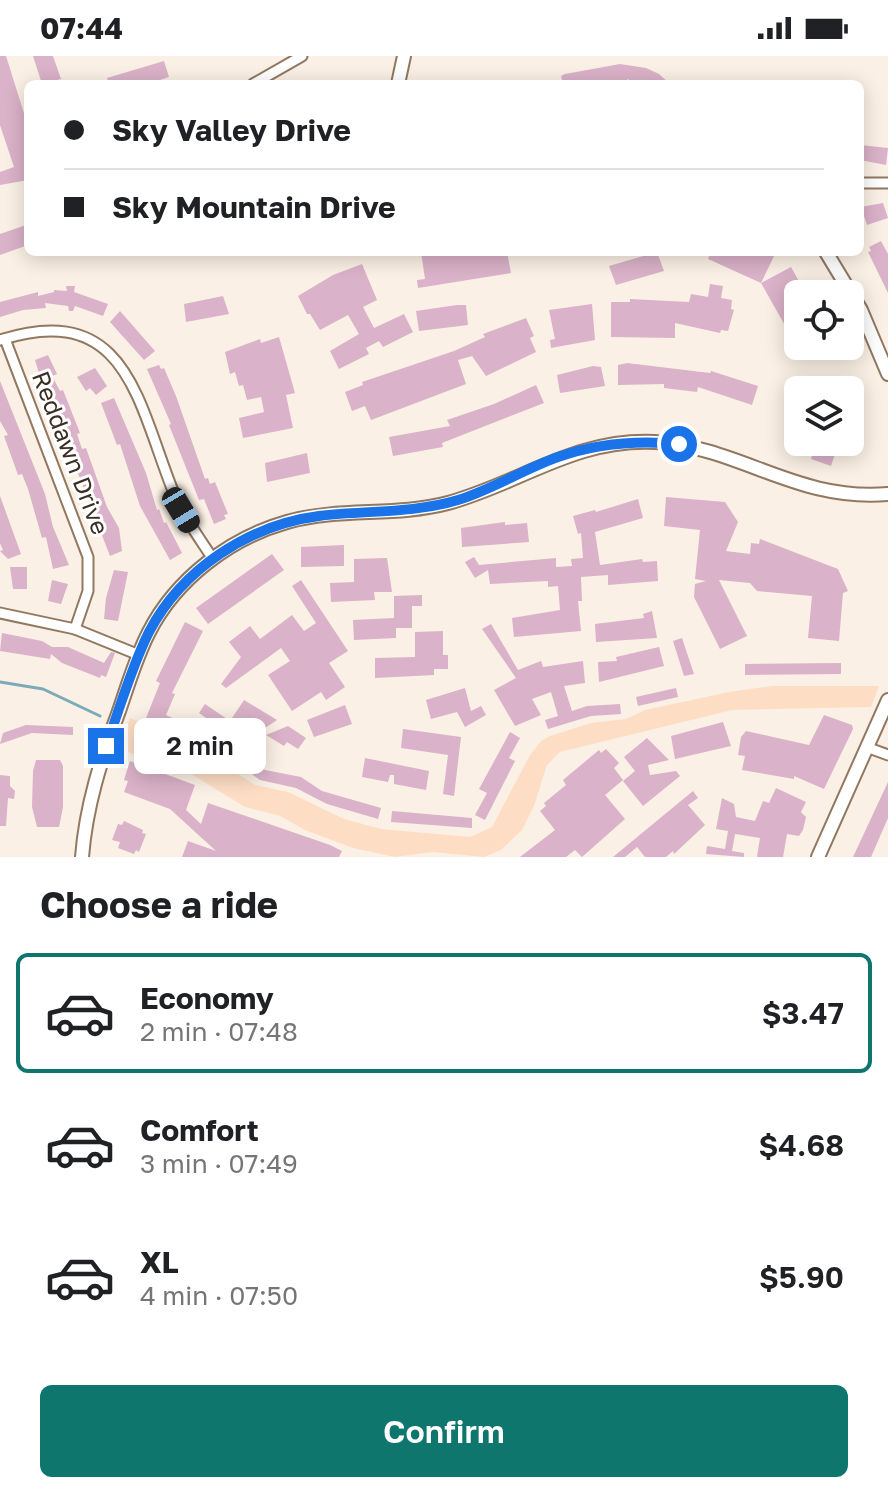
<!DOCTYPE html>
<html lang="en">
<head>
<meta charset="utf-8">
<style>
	body { margin:0; font-family:"Golos Text",sans-serif; background:#f6f6f6; color:#202124; height:100vh; display:flex; flex-direction:column; font-size:30px; white-space:nowrap }
	* { box-sizing:border-box; margin:0 }
	p { font-size:26px; color:#757577 }
	.icon { flex:none; width:44px; height:44px; fill:none; stroke:currentColor; stroke-width:2; stroke-linecap:round; stroke-linejoin:round }
	.map { position:relative; height:801px; overflow:hidden }
	.side { display:flex; flex-direction:column; background:#fff; flex:1 }
	.side>* { flex:none }
	.banner { position:absolute; left:24px; top:24px; width:840px; height:176px; border-radius:12px; box-shadow:0 4px 20px #0003; display:grid; align-content:center; height:176px; padding:0 40px; background:#fff }
	.controls { position:absolute; left:784px; top:224px; display:grid; gap:16px }
	.controls a { display:grid; place-items:center; width:80px; height:80px; border-radius:12px; background:#fff; box-shadow:0 4px 20px #0003; font-size:40px }
	.end { position:absolute; width:36px; height:36px; margin:-18px; border:10px solid #1a73e8; background:#fff; box-shadow:0 0 0 4px #fff }
	.from { border-radius:50% }
	.bubble { position:absolute; height:56px; border-radius:12px; background:#fff; box-shadow:0 4px 20px #0003; font-size:26px; font-weight:600; line-height:56px; text-align:center }
	.car { position:absolute; width:24px; height:48px; margin:-24px -12px; border-radius:10px; box-shadow:0 0 6px 2px #0007; background:linear-gradient(#222 24%,#8ab4d8 0 40%,#222 0 76%,#8ab4d8 0 86%,#222 0) }
	.banner b { display:flex; align-items:center; gap:28px; height:76px; font-size:30px }
	.banner b+b { border-top:2px solid #e0e0e0 }
	.banner i { width:20px; height:20px; background:#202124 }
	ul { padding:0; list-style:none }
	li { display:flex; align-items:center; gap:24px; height:120px; margin:0 16px 12px; padding:0 24px; border:4px solid transparent; border-radius:12px }
	li div { flex:1 }
	li b { display:block; font-size:30px }
	li em { font-style:normal; font-weight:600 }
	li.active { border-color:#0f766e }
	li>.icon { width:72px; height:72px; stroke-width:1.5 }
	h2 { padding:0 40px; font-size:36px; line-height:96px }
	.primary-button { display:flex; gap:16px; margin-top:auto; padding:16px 40px }
	.primary-button a { flex:1; height:92px; border-radius:12px; background:#0f766e; color:#fff; font-size:32px; font-weight:600; line-height:92px; text-align:center }
	.status { display:flex; justify-content:space-between; align-items:center; height:56px; padding:0 40px; background:#fff; direction:ltr }
	.status svg { height:22px; fill:currentColor }
	.map>svg:first-child { display:block }
	.green { fill:#fddec4 }
	.lines { fill:none; stroke-linecap:round; stroke-linejoin:round }
	.stream { stroke:#7babba; stroke-width:3 }
	.building { fill:#dab2c9 }
	.minor-casing { stroke:#917861; stroke-width:13 }
	.tertiary-casing { stroke:#917861; stroke-width:16 }
	.minor { stroke:#fff; stroke-width:9 }
	.tertiary { stroke:#fff; stroke-width:12 }
	.route { stroke:#1a73e8; stroke-width:10 }
	.labels { text-anchor:middle; stroke-width:6; stroke-linejoin:round; paint-order:stroke }
	.street-label { font-size:24px; fill:#3a2f25; stroke:#fff }
</style>
</head>
<body>
<div class="status"><b>07:44</b><svg viewBox="0 0 49 12"><path d="M0 12V9h3v3zM5 12V6h3v6zM10 12V3h3v9zM15 12V0h3v12zM26 1h20v11H26zM47 4h2v5h-2z"/></svg></div>
<div class="map">
<svg width="888" height="801" viewBox="0 0 888 801">
	<rect width="100%" height="100%" fill="#fbf0e5"/>
	<polygon class="green" points="772,630 879,630 871,651 732,654 560,696 547,709 534,750 522,774 501,794 484,801 432,796 395,801 353,792 305,774 280,760 245,751 193,719 119,693 130,662 201,694 255,729 288,736 344,763 381,773 470,781 492,771 530,699 541,685 550,680 591,667 626,663 645,654 729,636"/>
	<g class="lines">
		<polyline class="stream" points="0,626 43,633 100,660"/>
	</g>
	<g class="building">
		<polygon points="0,0 6,0 28,70 28,124 0,129 0,116 14,111 0,69"/>
		<polygon points="33,0 53,0 61,23 42,28"/>
		<polygon points="164,5 169,21 148,28 109,28 107,22"/>
		<polygon points="620,8 646,12 659,18 670,28 639,28 627,23 627,26 607,28 563,28 561,20 565,18"/>
		<polygon points="860,89 888,92 886,109 860,104"/>
		<polygon points="883,147 888,162 867,169 861,151"/>
		<polygon points="26,169 28,189 0,199 0,178"/>
		<polygon points="881,185 888,198 888,237 868,196 871,195 869,191"/>
		<polygon points="421,196 507,196 511,217 418,232 417,224 425,223"/>
		<polygon points="657,196 664,215 616,229 609,210"/>
		<polygon points="711,196 776,196 761,227 791,211 801,229 805,227 812,238 798,238 798,279 792,282 761,227 708,203"/>
		<polygon points="362,208 377,244 363,251 374,272 404,258 413,276 383,291 379,285 366,292 369,298 339,313 330,295 359,278 348,259 320,274 310,258 307,258 298,240 333,219"/>
		<polygon points="710,228 723,230 721,242 732,244 731,253 734,254 728,275 721,274 720,277 675,267 675,282 611,281 611,246 630,246 630,243 689,246 691,238 708,241"/>
		<polygon points="66,230 75,230 74,236 108,248 103,260 75,250 73,255 69,255 68,250 45,247 46,252 23,254 0,261 0,246 38,236 38,240 54,236 54,234 67,235"/>
		<polygon points="223,240 229,258 186,266 184,248"/>
		<polygon points="592,248 595,284 551,292 550,284 555,283 549,254"/>
		<polygon points="457,249 466,249 468,269 419,275 416,255"/>
		<polygon points="120,255 155,295 144,304 110,266"/>
		<polygon points="526,262 534,280 530,282 536,296 486,320 472,300 458,304 466,328 371,364 365,350 352,355 345,336 363,329 362,326 454,295 485,281 483,278"/>
		<polygon points="279,281 295,337 286,339 293,372 243,382 239,362 264,356 261,341 247,344 243,329 239,330 235,316 230,318 225,296 260,283 261,287"/>
		<polygon points="48,299 57,318 52,320 60,335 63,334 80,377 77,378 82,393 86,392 107,451 119,472 122,495 110,500 38,314 35,304"/>
		<polygon points="627,307 710,317 711,315 758,330 752,349 698,331 697,336 664,332 664,328 618,329 618,309"/>
		<polygon points="159,309 161,313 164,312 176,340 205,423 208,422 210,428 215,426 228,458 224,459 226,463 214,468 204,443 199,444 169,369 171,368 147,313"/>
		<polygon points="593,310 601,311 605,330 560,337 557,319"/>
		<polygon points="95,312 107,330 96,339 90,332 86,335 77,321"/>
		<polygon points="0,325 45,438 53,471 69,509 53,513 46,481 42,482 28,433 22,418 18,419 4,380 8,379 0,365"/>
		<polygon points="536,329 544,347 442,387 443,391 393,400 389,381 450,370 447,364 494,348"/>
		<polygon points="114,342 146,417 157,454 159,453 164,467 166,466 182,497 170,504 140,450 120,388 117,389 101,347"/>
		<polygon points="817,386 839,386 831,410 811,403"/>
		<polygon points="307,397 310,417 267,426 265,407"/>
		<polygon points="0,440 21,498 8,503 0,495 3,494 0,487"/>
		<polygon points="666,441 725,446 738,466 726,495 750,498 751,487 759,488 760,483 838,513 848,535 843,537 839,585 808,582 812,540 757,535 750,527 719,524 747,580 720,593 694,541 695,528 706,525 695,523 700,474 664,470"/>
		<polygon points="638,443 643,462 595,476 600,509 642,503 643,506 657,505 658,525 608,529 608,519 581,521 582,545 578,545 581,575 514,581 512,562 560,554 558,530 548,531 548,525 490,528 488,514 475,522 465,506 474,501 479,509 556,502 556,511 572,510 571,503 583,502 581,477 578,478 573,460 595,454 596,456"/>
		<polygon points="505,466 505,469 527,467 529,486 462,491 461,472"/>
		<polygon points="344,489 344,510 301,511 301,491"/>
		<polygon points="272,498 284,514 208,568 196,552"/>
		<polygon points="387,502 392,536 374,536 375,544 331,546 330,527 354,526 354,503"/>
		<polygon points="10,511 27,511 27,533 13,533"/>
		<polygon points="114,514 128,516 118,565 104,563 106,542"/>
		<polygon points="52,524 68,528 61,548 48,545"/>
		<polygon points="301,524 348,595 329,607 345,631 326,644 321,636 292,655 268,619 290,605 281,592 226,632 221,628 241,601 229,586 250,570 260,583 292,559 304,575 316,567 292,530"/>
		<polygon points="422,539 422,550 412,550 412,572 396,572 396,582 354,584 353,564 394,562 394,540"/>
		<polygon points="652,555 657,582 596,586 595,568 644,562 643,558"/>
		<polygon points="185,566 203,575 172,637 175,638 166,659 232,689 265,714 301,721 322,735 381,752 378,763 327,748 296,732 260,724 218,694 146,662 160,627 156,625"/>
		<polygon points="491,568 518,614 541,605 543,611 583,605 585,627 564,630 572,655 587,650 620,648 621,658 591,660 548,673 545,664 558,660 551,636 532,643 541,659 515,670 494,634 516,622 482,573"/>
		<polygon points="443,575 443,599 448,599 448,613 434,613 434,619 375,622 375,602 415,601 415,576"/>
		<polygon points="2,577 42,585 52,591 68,591 104,607 111,596 115,597 106,621 101,619 100,622 62,607 51,598 50,603 0,595"/>
		<polygon points="682,582 694,618 684,620 673,585"/>
		<polygon points="659,591 664,610 599,626 598,606 617,605 616,601"/>
		<polygon points="841,607 841,618 745,619 745,608"/>
		<polygon points="465,632 471,655 481,650 486,659 465,671 457,656 431,663 426,644"/>
		<polygon points="676,632 678,641 638,650 636,641"/>
		<polygon points="244,644 277,664 259,676 245,666 236,683 199,657 205,648 230,665"/>
		<polygon points="345,649 352,668 314,681 307,664"/>
		<polygon points="824,659 852,669 853,673 824,733 794,720 794,723 742,714 745,700 738,699 741,681 746,675 809,689"/>
		<polygon points="723,666 731,690 675,703 671,680"/>
		<polygon points="26,669 73,671 73,679 32,677 0,688 3,677"/>
		<polygon points="288,670 306,682 298,693 287,686 284,690 266,679"/>
		<polygon points="403,673 461,681 454,740 443,738 448,699 401,692"/>
		<polygon points="510,676 520,682 509,702 515,705 485,764 475,759 487,737 479,733"/>
		<polygon points="647,682 669,704 648,709 650,719 676,715 680,720 643,750 623,725 635,715 624,701"/>
		<polygon points="606,693 619,707 614,712 623,724 605,739 625,763 582,801 575,794 566,801 520,801 555,774 540,755 546,750 544,747 566,729 563,724 599,694 601,697"/>
		<polygon points="365,702 429,715 426,734 394,728 394,719 390,719 388,726 362,721"/>
		<polygon points="36,704 60,704 63,710 63,751 59,771 37,771 32,751 33,715"/>
		<polygon points="130,705 195,729 186,754 201,768 208,747 330,789 342,795 339,801 182,801 188,785 216,795 170,753 124,736 128,725 124,724"/>
		<polygon points="0,719 10,720 10,730 15,735 14,743 8,742 6,770 0,770"/>
		<polygon points="888,726 888,762 871,801 853,801"/>
		<polygon points="776,732 806,746 801,756 806,761 803,774 799,780 787,778 783,801 757,801 760,782 735,778 732,795 744,797 744,801 706,798 707,790 725,793 728,775 716,773 722,742 734,748 736,761 755,765 763,745 769,747"/>
		<polygon points="693,735 698,742 688,749 705,769 674,798 673,795 666,801 645,801 637,791 625,801 613,801"/>
		<polygon points="392,755 472,762 472,772 391,766"/>
		<polygon points="124,765 143,774 142,777 146,778 139,796 136,794 134,798 118,792 120,786 112,784 118,768 122,769"/>
	</g>
	<g class="lines">
		<defs>
			<g id="minor">
				<polyline points="253,28 302,0"/>
				<polyline points="860,127 888,127"/>
				<polyline points="5,283 88,501 88,535 75,573"/>
				<path d="M0 284C126 244 137 344 173 435 183 460 198 480 213 503"/>
				<polyline points="0,557 75,573 139,599"/>
				<polyline points="869,692 888,699"/>
			</g>
			<g id="tertiary">
				<polyline points="398,28 404,0"/>
				<polyline points="826,196 861,254 888,318"/>
				<path d="M82 801C86 750 101 703 119 655 128 629 136 601 149 576 176 523 230 482 287 466 340 451 395 461 448 447 521 427 575 382 655 386 741 391 796 446 888 438"/>
				<polyline points="818,801 888,644"/>
			</g>
		</defs>
		<use href="#minor" class="minor-casing"/>
		<use href="#tertiary" class="tertiary-casing"/>
		<use href="#minor" class="minor"/>
		<use href="#tertiary" class="tertiary"/>
	</g>
	<g class="lines">
		<path class="route" d="M106 690C120 652 131 612 149 576 182 513 249 469 319 460 366 454 411 458 458 444 493 433 524 413 558 401 598 387 637 384 679 388"/>
	</g>
	<g class="labels">
		<g class="street-label">
			<text transform="translate(70 397) rotate(69)" y="8">Reddawn Drive</text>
		</g>
	</g>
</svg>
<div class="controls">
<a><svg class="icon" aria-label="locate" viewBox="0 0 24 24"><circle cx="12" cy="12" r="6"/><path d="M12 2v4M12 18v4M2 12h4M18 12h4"/></svg></a>
<a><svg class="icon" aria-label="layers" viewBox="0 0 24 24"><path d="M12 4l9 5-9 5-9-5zM3 14l9 5 9-5"/></svg></a>
</div>
<i class="end from" style="left:679px;top:388px"></i>
<i class="end" style="left:106px;top:690px"></i>
<div class="bubble" style="left:134px;top:662px;width:132px">2 min</div>
<i class="car" style="left:181px;top:454px;rotate:149deg"></i>
<div class="banner">
<b><i class="from"></i>Sky Valley Drive</b>
<b><i></i>Sky Mountain Drive</b>
</div>
</div>
<section class="side">
<h2>Choose a ride</h2>
<ul>
<li class="active"><svg class="icon" aria-label="car" viewBox="0 0 24 24"><path d="M5 17H2v-5l4-1 3-4h7l3 4 3 1v5h-3M9 17h6M6 11h13"/><circle cx="7" cy="17" r="2"/><circle cx="17" cy="17" r="2"/></svg><div><b>Economy</b><p>2 min · 07:48</p></div><em>$3.47</em></li>
<li><svg class="icon" aria-label="car" viewBox="0 0 24 24"><path d="M5 17H2v-5l4-1 3-4h7l3 4 3 1v5h-3M9 17h6M6 11h13"/><circle cx="7" cy="17" r="2"/><circle cx="17" cy="17" r="2"/></svg><div><b>Comfort</b><p>3 min · 07:49</p></div><em>$4.68</em></li>
<li><svg class="icon" aria-label="car" viewBox="0 0 24 24"><path d="M5 17H2v-5l4-1 3-4h7l3 4 3 1v5h-3M9 17h6M6 11h13"/><circle cx="7" cy="17" r="2"/><circle cx="17" cy="17" r="2"/></svg><div><b>XL</b><p>4 min · 07:50</p></div><em>$5.90</em></li>
</ul>
<div class="primary-button"><a>Confirm</a></div>
</section>
</body>
</html>
